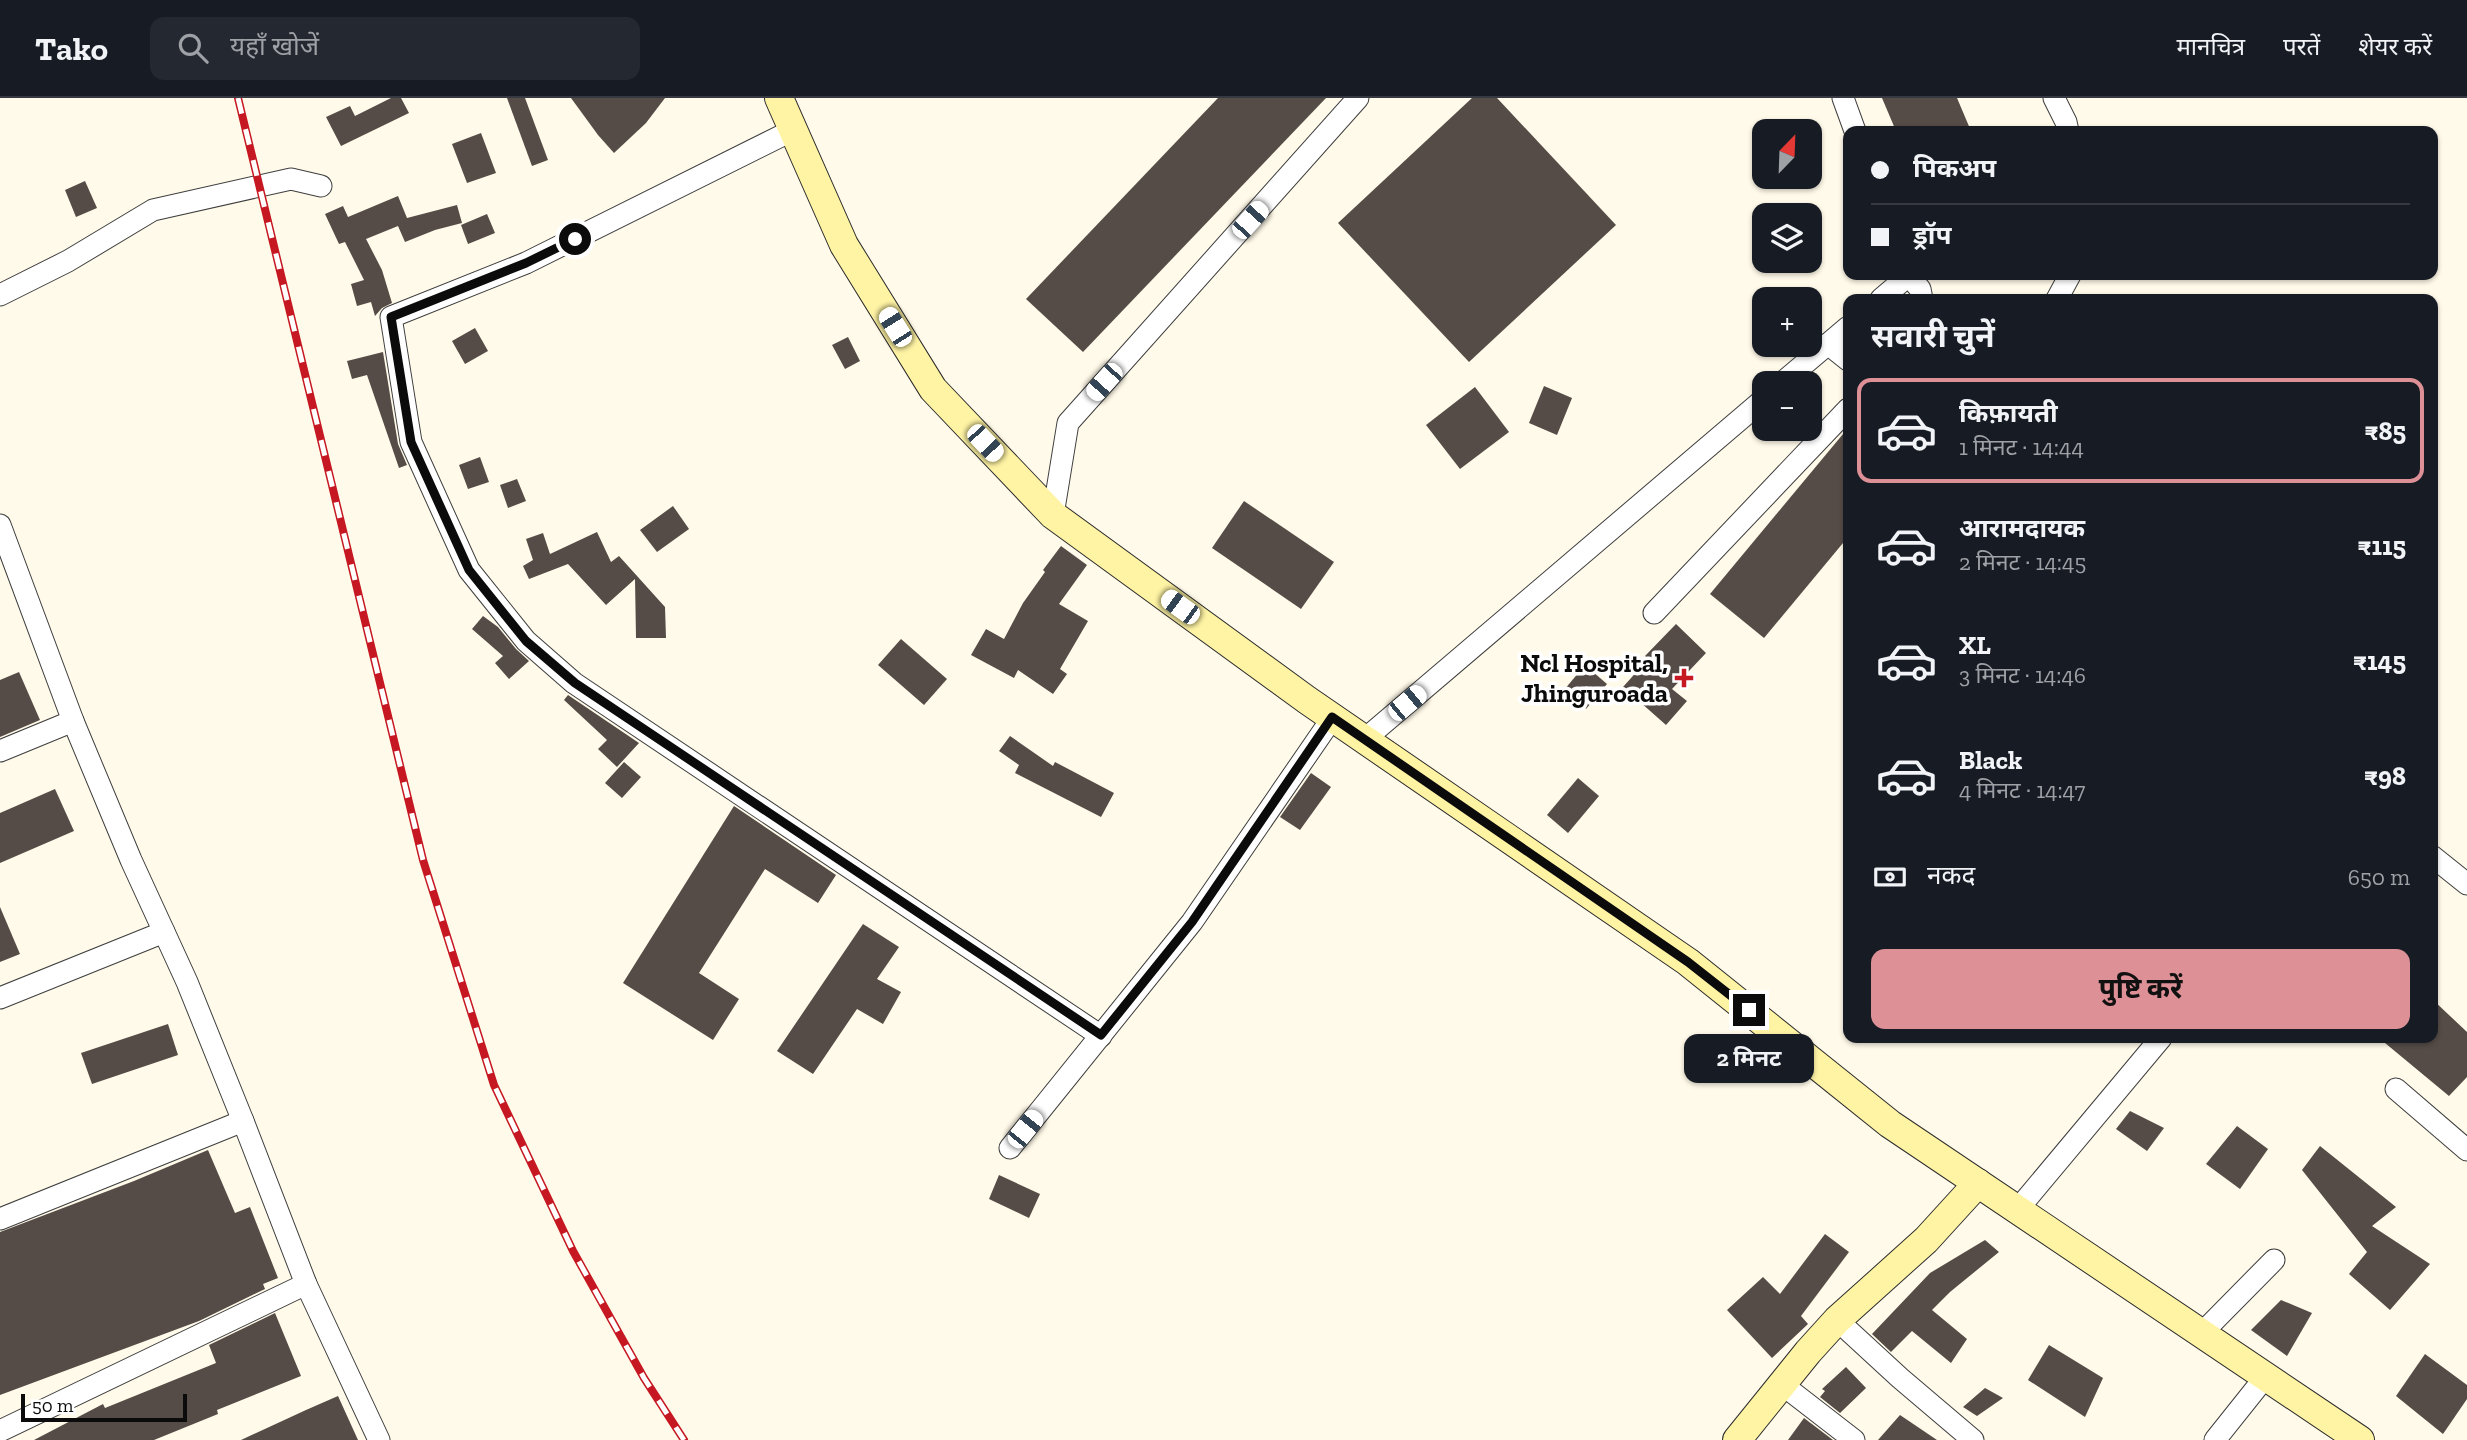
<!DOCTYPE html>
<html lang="hi">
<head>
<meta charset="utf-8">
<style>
	body { margin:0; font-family:"Zilla Slab","Noto Sans Devanagari",serif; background:#242831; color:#f1f3f6; height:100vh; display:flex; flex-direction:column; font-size:26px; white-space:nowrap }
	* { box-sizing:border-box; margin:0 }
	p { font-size:23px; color:#9ea1a6 }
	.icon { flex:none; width:38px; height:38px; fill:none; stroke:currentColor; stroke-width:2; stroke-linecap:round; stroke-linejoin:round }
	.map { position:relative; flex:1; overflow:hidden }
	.details { position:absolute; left:1843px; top:196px; width:595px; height:749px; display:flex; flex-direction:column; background:#171b24; border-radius:14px; box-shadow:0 2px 5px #0004 }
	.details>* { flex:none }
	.top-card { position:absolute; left:1843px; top:28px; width:595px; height:154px; border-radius:14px; box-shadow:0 2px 5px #0004; display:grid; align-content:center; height:154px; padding:0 28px; background:#171b24 }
	.needle { width:46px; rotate:23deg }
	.fabs { position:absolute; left:1752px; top:21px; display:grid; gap:14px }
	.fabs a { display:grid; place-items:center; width:70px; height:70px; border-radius:14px; background:#171b24; box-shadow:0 2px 5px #0004; font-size:35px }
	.scale { position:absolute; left:21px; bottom:18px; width:166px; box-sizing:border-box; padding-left:7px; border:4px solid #0b0b0b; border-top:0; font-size:19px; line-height:24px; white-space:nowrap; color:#0b0b0b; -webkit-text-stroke:5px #fff; paint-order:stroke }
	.end { position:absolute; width:32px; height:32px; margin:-16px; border:9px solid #0b0b0b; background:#fff; box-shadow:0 0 0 4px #fff }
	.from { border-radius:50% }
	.bubble { position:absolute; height:49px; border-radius:14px; background:#171b24; box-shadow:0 2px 5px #0004; font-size:23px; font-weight:700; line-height:49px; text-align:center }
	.car { position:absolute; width:21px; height:42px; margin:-21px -10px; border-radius:9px; box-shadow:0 0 5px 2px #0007; background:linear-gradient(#fff 24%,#345 0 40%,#fff 0 76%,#345 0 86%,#fff 0) }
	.top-card b { display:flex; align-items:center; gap:24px; height:66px; font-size:26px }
	.top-card b+b { border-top:2px solid #363941 }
	.top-card i { width:18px; height:18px; background:#f1f3f6 }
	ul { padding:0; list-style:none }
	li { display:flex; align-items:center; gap:21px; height:105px; margin:0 14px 10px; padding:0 14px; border:4px solid transparent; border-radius:14px }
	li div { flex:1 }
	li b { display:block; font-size:26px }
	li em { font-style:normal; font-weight:700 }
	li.selected { border-color:#de9097 }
	li>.icon { width:63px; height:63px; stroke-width:1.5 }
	h2 { padding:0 28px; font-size:32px; line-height:84px }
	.pay { display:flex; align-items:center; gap:18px; height:77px; padding:0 28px; font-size:26px }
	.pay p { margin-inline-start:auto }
	.cta { display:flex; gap:14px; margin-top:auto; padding:14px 28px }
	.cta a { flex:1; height:80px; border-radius:14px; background:#de9097; color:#111; font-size:28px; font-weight:700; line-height:80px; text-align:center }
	header { display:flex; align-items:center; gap:42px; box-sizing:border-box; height:98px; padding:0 35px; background:#171b24; border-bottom:2px solid #363941 }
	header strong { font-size:33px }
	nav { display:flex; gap:38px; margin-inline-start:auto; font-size:24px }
	.search { width:490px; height:63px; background:#242831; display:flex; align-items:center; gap:18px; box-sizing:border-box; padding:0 24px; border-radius:14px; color:#9ea1a6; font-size:26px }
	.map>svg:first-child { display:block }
	.building { fill:#554c47 }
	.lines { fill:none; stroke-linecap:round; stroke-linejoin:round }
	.street-casing { stroke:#3e3e3e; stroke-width:23 }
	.secondary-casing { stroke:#2d2d2d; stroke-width:30 }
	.street { stroke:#fff; stroke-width:21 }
	.secondary { stroke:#fff4a4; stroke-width:28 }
	.rail-casing { stroke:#c61822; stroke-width:8 }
	.rail { stroke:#fff; stroke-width:5; stroke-dasharray:16; stroke-linecap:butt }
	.route { stroke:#0b0b0b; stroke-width:9 }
	.poi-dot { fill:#c61822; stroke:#fff; stroke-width:2.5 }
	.labels { text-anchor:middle; stroke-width:7; stroke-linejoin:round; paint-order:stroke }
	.poi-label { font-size:26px; font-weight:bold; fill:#0b0b0b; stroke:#fff; text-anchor:end }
</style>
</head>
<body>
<header>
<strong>Tako</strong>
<div class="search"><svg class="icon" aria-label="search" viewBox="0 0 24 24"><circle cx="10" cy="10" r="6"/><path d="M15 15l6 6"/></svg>यहाँ खोजें</div>
<nav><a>मानचित्र</a><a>परतें</a><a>शेयर करें</a></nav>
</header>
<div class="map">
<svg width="2467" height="1342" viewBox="0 0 2467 1342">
	<rect width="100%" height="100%" fill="#fffae9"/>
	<g class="building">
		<polygon points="391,0 401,0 409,15 341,48 326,19 350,8 355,18"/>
		<polygon points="507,0 525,0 548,62 532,68"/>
		<polygon points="571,0 665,0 646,25 614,55 598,37"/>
		<polygon points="1218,0 1326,0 1083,254 1026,201"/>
		<polygon points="1472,0 1497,0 1616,127 1469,264 1338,125"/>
		<polygon points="1882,0 1957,0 1971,33 1896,33"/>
		<polygon points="481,35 496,75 467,85 452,46"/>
		<polygon points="85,83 97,110 76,119 65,92"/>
		<polygon points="398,98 407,120 457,107 462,125 435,132 405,144 398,128 366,141 382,172 392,205 382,210 375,218 371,204 357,208 351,186 364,182 345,144 339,146 325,116 343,108 348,119"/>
		<polygon points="487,116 495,135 468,146 461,127"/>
		<polygon points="475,230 488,253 465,266 452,243"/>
		<polygon points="848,239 860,263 845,271 832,247"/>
		<polygon points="383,254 398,346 407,367 399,370 367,277 352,281 347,263"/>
		<polygon points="1544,288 1572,300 1557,337 1529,325"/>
		<polygon points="1475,289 1509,334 1460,371 1426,327"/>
		<polygon points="1848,330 1848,439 1764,540 1710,496"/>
		<polygon points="480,359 489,384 468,391 459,367"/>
		<polygon points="517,381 526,403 508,410 500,387"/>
		<polygon points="1244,403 1334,464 1301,511 1212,450"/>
		<polygon points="673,408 689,431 657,454 640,432"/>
		<polygon points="597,434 611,464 619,458 665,509 666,540 636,540 635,481 606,507 568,466 529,481 523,468 533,462 526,441 543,435 550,456"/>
		<polygon points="1061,448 1087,467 1059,506 1088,523 1060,571 1067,576 1053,596 1018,572 1014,580 971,557 986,531 1004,541 1023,505 1045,474 1043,472"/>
		<polygon points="483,518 498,529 516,551 529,563 509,581 495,565 503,558 472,531"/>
		<polygon points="1676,526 1706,555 1672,591 1687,603 1666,627 1623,589 1648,561 1645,558"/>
		<polygon points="901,541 947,581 924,607 878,567"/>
		<polygon points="1585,567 1607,586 1586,611 1564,592"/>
		<polygon points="19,574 40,622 0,639 0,582"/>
		<polygon points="568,597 639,645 617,669 598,651 607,642 564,602"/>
		<polygon points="1010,638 1053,668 1055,664 1114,695 1101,719 1015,675 1019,667 999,653"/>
		<polygon points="624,664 641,679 622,700 605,685"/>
		<polygon points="1311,675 1331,689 1300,732 1280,719"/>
		<polygon points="1578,680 1599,698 1568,735 1547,717"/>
		<polygon points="55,691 74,733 0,765 0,715"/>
		<polygon points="734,708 836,777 818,805 765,771 699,875 739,901 713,942 623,885"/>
		<polygon points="0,809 20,856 0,864"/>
		<polygon points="863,826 899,849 877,881 901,894 883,926 857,911 813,976 777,953"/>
		<polygon points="2432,901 2467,934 2467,979 2449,998 2379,940 2432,940"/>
		<polygon points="168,926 178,957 92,986 81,955"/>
		<polygon points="2130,1013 2164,1030 2147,1053 2116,1031"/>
		<polygon points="2237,1028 2268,1051 2240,1091 2206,1066"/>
		<polygon points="2320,1048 2396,1109 2372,1128 2430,1166 2390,1212 2349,1176 2367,1154 2302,1072"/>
		<polygon points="208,1052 235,1115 250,1109 278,1180 263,1186 265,1191 199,1223 0,1297 0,1134 134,1083"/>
		<polygon points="999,1077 1040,1096 1029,1120 989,1101"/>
		<polygon points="1825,1136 1849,1154 1801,1218 1808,1226 1772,1260 1727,1212 1763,1179 1780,1196"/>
		<polygon points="1985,1142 1999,1154 1950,1194 1932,1212 1967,1241 1951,1265 1912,1233 1891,1254 1872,1236 1930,1175"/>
		<polygon points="2281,1202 2312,1215 2287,1258 2251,1232"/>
		<polygon points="275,1215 301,1278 217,1312 218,1316 154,1342 34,1342 103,1306 105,1310 216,1265 209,1247"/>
		<polygon points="2049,1247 2103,1280 2085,1319 2028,1282"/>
		<polygon points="2425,1256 2467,1287 2467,1301 2443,1336 2396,1298"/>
		<polygon points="1846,1269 1866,1290 1840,1315 1820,1299 1825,1293 1822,1291"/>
		<polygon points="1985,1290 2003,1300 1977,1318 1963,1309"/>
		<polygon points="338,1298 358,1342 241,1342 306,1312"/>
		<polygon points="1900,1317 1937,1342 1878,1342"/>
		<polygon points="1804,1320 1833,1342 1788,1342"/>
	</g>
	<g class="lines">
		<defs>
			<g id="street">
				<polyline points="1843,0 1855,33"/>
				<polyline points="2054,0 2066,24 2068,33"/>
				<polyline points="793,32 526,165 391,219 411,344 469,472 526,543 574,585 1101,938"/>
				<polyline points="1908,177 1920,191 1922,201"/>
				<polyline points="0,197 68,163 153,112 291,81 321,88"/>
				<polyline points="1881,201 1908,178"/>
				<polyline points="2057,201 2070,177"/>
				<polyline points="1828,246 1848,262"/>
				<polyline points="1782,285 1848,229"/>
				<polyline points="1053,417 1068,325 1358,0"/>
				<polyline points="0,427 73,623 131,762 187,884 243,1023 306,1186 379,1342"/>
				<polyline points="1654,515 1848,311"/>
				<polyline points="1365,641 1764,301"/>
				<polyline points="0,653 73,623"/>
				<polyline points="2432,758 2467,786"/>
				<polyline points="0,900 164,834"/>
				<polyline points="2396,991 2467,1052"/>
				<polyline points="1010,1050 1192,824 1333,619"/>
				<polyline points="2018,1111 2161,940"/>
				<polyline points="0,1121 243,1023"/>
				<polyline points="1837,1222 1900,1280 1973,1342"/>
				<polyline points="2202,1235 2274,1162"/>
				<polyline points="1783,1287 1854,1342"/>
				<polyline points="0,1333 306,1186"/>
				<polyline points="2215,1342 2266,1278"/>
			</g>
			<g id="secondary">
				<polyline points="779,0 844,147 933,291 1053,417 1307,602 1688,864 1890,1026 2360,1342"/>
				<polyline points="1737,1342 1808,1254 1837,1222 1926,1142 1978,1085"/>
			</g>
		</defs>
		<use href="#street" class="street-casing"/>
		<use href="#secondary" class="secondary-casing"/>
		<use href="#street" class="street"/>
		<use href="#secondary" class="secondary"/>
		<defs>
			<polyline id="rail" points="238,0 423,762 494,987 573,1153 644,1280 684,1342"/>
		</defs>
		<use href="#rail" class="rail-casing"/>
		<use href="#rail" class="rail"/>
	</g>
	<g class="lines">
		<polyline class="route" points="575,141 526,165 391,219 411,344 469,472 526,543 575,585 1101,937 1192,824 1332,619 1688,864 1749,912"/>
	</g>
	<path class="poi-dot" d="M1680.5 569.5h7v7h7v7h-7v7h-7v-7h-7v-7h7z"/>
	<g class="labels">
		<g class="poi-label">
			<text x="1668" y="574">Ncl Hospital,<tspan x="1668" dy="30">Jhinguroada</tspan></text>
		</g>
	</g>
</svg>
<div class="fabs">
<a><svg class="needle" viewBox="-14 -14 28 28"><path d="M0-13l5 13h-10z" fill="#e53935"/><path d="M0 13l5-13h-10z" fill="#9ea1a6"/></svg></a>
<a><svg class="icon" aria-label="layers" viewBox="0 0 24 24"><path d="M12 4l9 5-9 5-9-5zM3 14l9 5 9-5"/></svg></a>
<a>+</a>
<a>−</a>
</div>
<div class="scale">50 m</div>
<i class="end from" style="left:575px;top:141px"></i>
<i class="end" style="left:1749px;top:912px"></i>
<div class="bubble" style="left:1684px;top:936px;width:130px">2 मिनट</div>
<i class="car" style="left:1250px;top:122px;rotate:42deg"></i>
<i class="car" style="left:895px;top:229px;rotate:328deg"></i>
<i class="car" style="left:1104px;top:284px;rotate:222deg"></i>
<i class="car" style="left:985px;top:345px;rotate:137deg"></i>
<i class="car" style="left:1180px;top:509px;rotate:306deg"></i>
<i class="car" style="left:1407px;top:605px;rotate:50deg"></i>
<i class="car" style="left:1025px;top:1031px;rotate:39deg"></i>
<div class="top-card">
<b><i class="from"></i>पिकअप</b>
<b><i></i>ड्रॉप</b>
</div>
<section class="details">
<h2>सवारी चुनें</h2>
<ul>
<li class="selected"><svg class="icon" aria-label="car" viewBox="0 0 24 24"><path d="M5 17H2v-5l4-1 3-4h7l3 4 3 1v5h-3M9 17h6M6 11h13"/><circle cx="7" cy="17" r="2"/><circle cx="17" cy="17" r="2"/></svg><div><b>किफ़ायती</b><p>1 मिनट · 14:44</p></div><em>₹85</em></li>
<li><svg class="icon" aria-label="car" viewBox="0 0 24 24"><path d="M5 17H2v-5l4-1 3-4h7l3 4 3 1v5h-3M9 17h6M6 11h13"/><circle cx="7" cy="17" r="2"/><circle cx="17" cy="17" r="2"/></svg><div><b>आरामदायक</b><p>2 मिनट · 14:45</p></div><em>₹115</em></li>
<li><svg class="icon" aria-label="car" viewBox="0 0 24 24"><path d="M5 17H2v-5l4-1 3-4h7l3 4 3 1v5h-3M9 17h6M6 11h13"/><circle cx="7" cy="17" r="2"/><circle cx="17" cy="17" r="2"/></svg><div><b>XL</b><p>3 मिनट · 14:46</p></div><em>₹145</em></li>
<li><svg class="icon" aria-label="car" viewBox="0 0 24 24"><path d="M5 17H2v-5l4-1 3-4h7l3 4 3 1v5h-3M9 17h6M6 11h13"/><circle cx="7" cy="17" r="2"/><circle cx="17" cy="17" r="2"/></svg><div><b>Black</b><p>4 मिनट · 14:47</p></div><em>₹98</em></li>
</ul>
<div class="pay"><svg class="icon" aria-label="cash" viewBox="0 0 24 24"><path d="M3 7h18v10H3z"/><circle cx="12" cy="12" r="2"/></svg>नकद<p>650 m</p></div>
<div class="cta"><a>पुष्टि करें</a></div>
</section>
</div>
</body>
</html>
